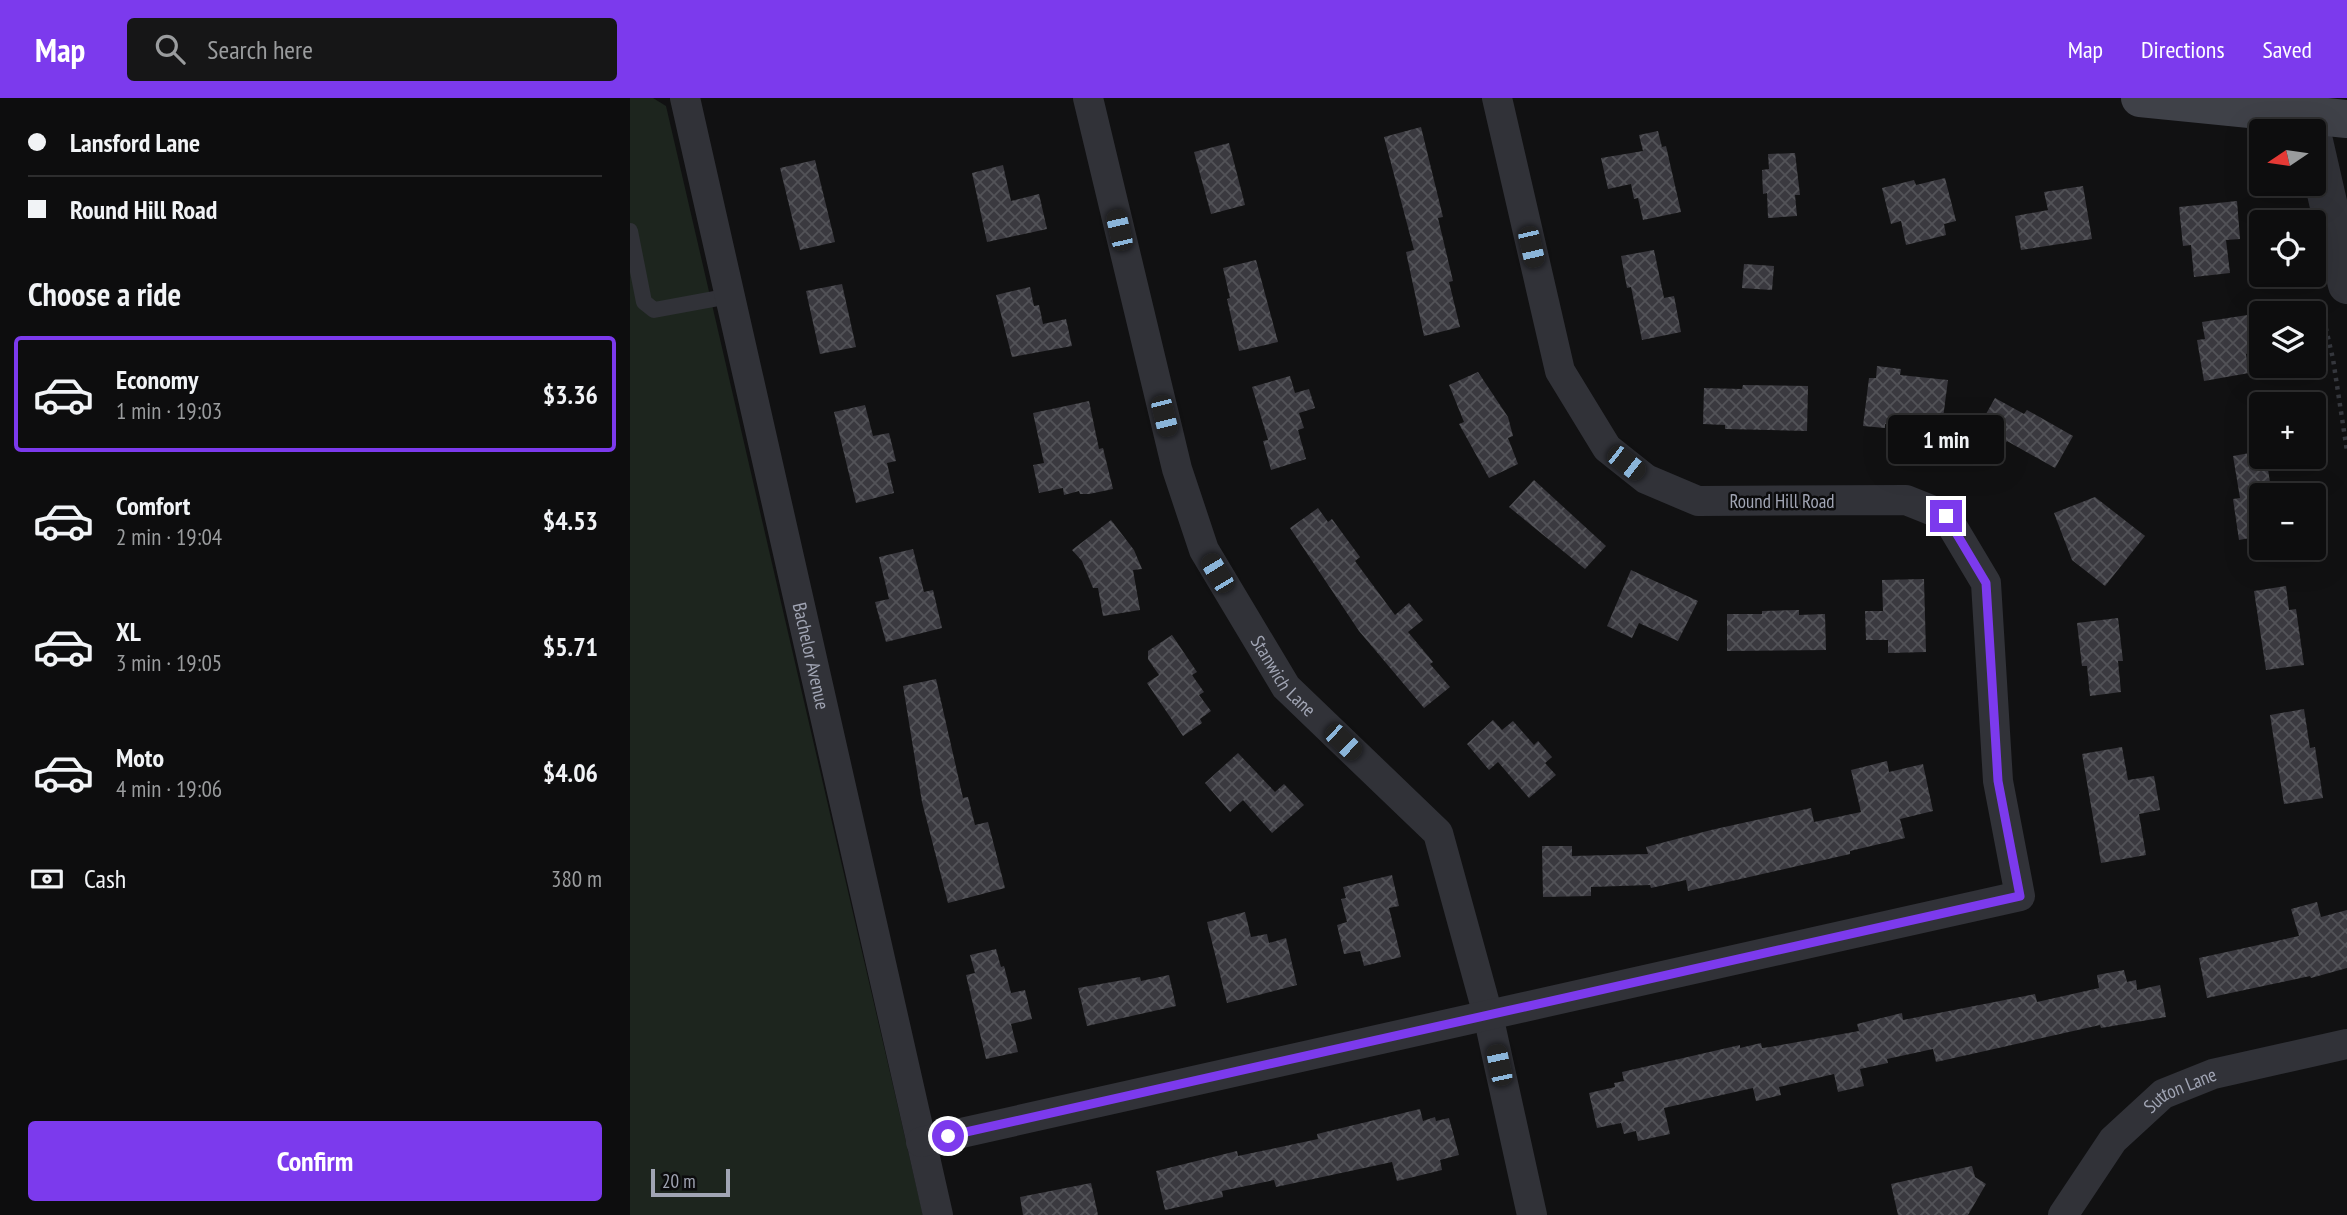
<!DOCTYPE html>
<html lang="en">
<head>
<meta charset="utf-8">
<style>
	body { margin:0; font-family:"PT Sans Narrow",sans-serif; background:#161617; color:#f1f3f6; height:100vh; display:flex; flex-direction:column; font-size:26px; white-space:nowrap }
	* { box-sizing:border-box; margin:0 }
	p { font-size:23px; color:#9a9c9e }
	.icon { flex:none; width:38px; height:38px; fill:none; stroke:currentColor; stroke-width:2; stroke-linecap:round; stroke-linejoin:round }
	.map { position:relative; flex:1; overflow:hidden }
	.drawer { display:flex; flex-direction:column; background:#0d0d0e; width:630px }
	.drawer>* { flex:none }
	.top-card { display:grid; align-content:center; height:154px; padding:0 28px; background:#0d0d0e }
	.needle { width:46px; rotate:257deg }
	.fabs { position:absolute; left:1619px; top:21px; display:grid; gap:14px }
	.fabs a { display:grid; place-items:center; width:77px; height:77px; border-radius:7px; background:#0d0d0e; box-shadow:0 7px 28px #0002,0 0 0 2px #2d2d2e; font-size:35px }
	.scale { position:absolute; left:21px; bottom:18px; width:79px; box-sizing:border-box; padding-left:7px; border:4px solid #a1a5b4; border-top:0; font-size:19px; line-height:24px; white-space:nowrap; color:#a1a5b4; -webkit-text-stroke:5px #0c0c0d; paint-order:stroke }
	.end { position:absolute; width:32px; height:32px; margin:-16px; border:9px solid #7c3aed; background:#fff; box-shadow:0 0 0 4px #fff }
	.from { border-radius:50% }
	.bubble { position:absolute; height:49px; border-radius:7px; background:#0d0d0e; box-shadow:0 7px 28px #0002,0 0 0 2px #2d2d2e; font-size:23px; font-weight:600; line-height:49px; text-align:center }
	.car { position:absolute; width:21px; height:42px; margin:-21px -10px; border-radius:9px; box-shadow:0 0 5px 2px #0007; background:linear-gradient(#222 24%,#8ab4d8 0 40%,#222 0 76%,#8ab4d8 0 86%,#222 0) }
	.top-card b { display:flex; align-items:center; gap:24px; height:66px; font-size:26px }
	.top-card b+b { border-top:2px solid #2d2d2e }
	.top-card i { width:18px; height:18px; background:#f1f3f6 }
	ul { padding:0; list-style:none }
	li { display:flex; align-items:center; gap:21px; height:116px; margin:0 14px 10px; padding:0 14px; border:4px solid transparent; border-radius:7px }
	li div { flex:1 }
	li b { display:block; font-size:26px }
	li em { font-style:normal; font-weight:600 }
	li.selected { border-color:#7c3aed }
	li>.icon { width:63px; height:63px; stroke-width:1.5 }
	h2 { padding:0 28px; font-size:32px; line-height:84px }
	.pay { display:flex; align-items:center; gap:18px; height:77px; padding:0 28px; font-size:26px }
	.pay p { margin-inline-start:auto }
	.action { display:flex; gap:14px; margin-top:auto; padding:14px 28px }
	.action a { flex:1; height:80px; border-radius:7px; background:#7c3aed; color:#fff; font-size:28px; font-weight:600; line-height:80px; text-align:center }
	header { display:flex; align-items:center; gap:42px; box-sizing:border-box; height:98px; padding:0 35px; background:#7c3aed; color:#fff }
	header strong { font-size:33px }
	nav { display:flex; gap:38px; margin-inline-start:auto; font-size:24px }
	.search { width:490px; height:63px; background:#161617; display:flex; align-items:center; gap:18px; box-sizing:border-box; padding:0 24px; border-radius:7px; color:#9a9c9e; font-size:26px }
	main { display:flex; flex:1; min-height:0 }
	.map>svg:first-child { display:block }
	.grass { fill:#1d251e }
	.building { fill:url(#building-cross-hatch) }
	.lines { fill:none; stroke-linecap:round; stroke-linejoin:round }
	.path { stroke:#37393f; stroke-width:4.5; stroke-dasharray:3.5 5; stroke-linecap:butt }
	.service { stroke:#313238; stroke-width:16 }
	.minor { stroke:#313238; stroke-width:30 }
	.tertiary { stroke:#313238; stroke-width:38 }
	.secondary { stroke:#3f4148; stroke-width:38 }
	.route { stroke:#7c3aed; stroke-width:9 }
	.labels { text-anchor:middle; stroke-width:5; stroke-linejoin:round; paint-order:stroke }
	.street-label { font-size:19px; fill:#a1a5b4; stroke:#0c0c0d }
</style>
</head>
<body>
<header>
<strong>Map</strong>
<div class="search"><svg class="icon" aria-label="search" viewBox="0 0 24 24"><circle cx="10" cy="10" r="6"/><path d="M15 15l6 6"/></svg>Search here</div>
<nav><a>Map</a><a>Directions</a><a>Saved</a></nav>
</header>
<main>
<section class="drawer">
<div class="top-card">
<b><i class="from"></i>Lansford Lane</b>
<b><i></i>Round Hill Road</b>
</div>
<h2>Choose a ride</h2>
<ul>
<li class="selected"><svg class="icon" aria-label="car" viewBox="0 0 24 24"><path d="M5 17H2v-5l4-1 3-4h7l3 4 3 1v5h-3M9 17h6M6 11h13"/><circle cx="7" cy="17" r="2"/><circle cx="17" cy="17" r="2"/></svg><div><b>Economy</b><p>1 min · 19:03</p></div><em>$3.36</em></li>
<li><svg class="icon" aria-label="car" viewBox="0 0 24 24"><path d="M5 17H2v-5l4-1 3-4h7l3 4 3 1v5h-3M9 17h6M6 11h13"/><circle cx="7" cy="17" r="2"/><circle cx="17" cy="17" r="2"/></svg><div><b>Comfort</b><p>2 min · 19:04</p></div><em>$4.53</em></li>
<li><svg class="icon" aria-label="car" viewBox="0 0 24 24"><path d="M5 17H2v-5l4-1 3-4h7l3 4 3 1v5h-3M9 17h6M6 11h13"/><circle cx="7" cy="17" r="2"/><circle cx="17" cy="17" r="2"/></svg><div><b>XL</b><p>3 min · 19:05</p></div><em>$5.71</em></li>
<li><svg class="icon" aria-label="car" viewBox="0 0 24 24"><path d="M5 17H2v-5l4-1 3-4h7l3 4 3 1v5h-3M9 17h6M6 11h13"/><circle cx="7" cy="17" r="2"/><circle cx="17" cy="17" r="2"/></svg><div><b>Moto</b><p>4 min · 19:06</p></div><em>$4.06</em></li>
</ul>
<div class="pay"><svg class="icon" aria-label="cash" viewBox="0 0 24 24"><path d="M3 7h18v10H3z"/><circle cx="12" cy="12" r="2"/></svg>Cash<p>380 m</p></div>
<div class="action"><a>Confirm</a></div>
</section>
<div class="map">
<svg width="1717" height="1117" viewBox="0 0 1717 1117">
	<defs>
		<pattern id="building-cross-hatch" width="8" height="8" patternUnits="userSpaceOnUse" patternTransform="scale(1.75)"><rect width="8" height="8" fill="#3a393f"/><path d="M0 0l8 8M0 8l8-8" fill="none" stroke="#535358"/></pattern>
	</defs>
	<rect width="100%" height="100%" fill="#111112"/>
	<polygon class="grass" points="0,0 23,0 36,8 293,1117 0,1117"/>
	<g class="building">
		<polygon points="791,29 813,119 808,120 823,183 819,184 830,229 794,238 776,154 784,152 754,39"/>
		<polygon points="1028,33 1032,49 1036,48 1051,114 1013,122 1008,100 1004,101 1001,86 978,91 971,60 1013,53 1009,37"/>
		<polygon points="599,45 615,107 581,116 564,54"/>
		<polygon points="1165,55 1170,97 1165,97 1167,118 1138,120 1137,95 1133,96 1132,72 1139,71 1138,56"/>
		<polygon points="185,62 205,144 170,152 150,70"/>
		<polygon points="373,67 381,103 409,96 417,131 357,144 342,75"/>
		<polygon points="1315,80 1326,123 1314,126 1316,137 1276,147 1271,123 1261,126 1252,90 1284,82 1286,87"/>
		<polygon points="1453,88 1462,141 1391,152 1385,118 1418,112 1414,94"/>
		<polygon points="1607,103 1610,141 1596,142 1600,175 1564,179 1561,147 1553,148 1549,109"/>
		<polygon points="1024,152 1034,200 1044,198 1051,234 1012,242 1001,189 997,190 991,158"/>
		<polygon points="626,162 648,244 609,253 597,201 600,200 593,170"/>
		<polygon points="1114,166 1144,168 1142,192 1112,190"/>
		<polygon points="212,186 226,249 190,256 176,193"/>
		<polygon points="400,189 404,208 409,207 413,226 436,221 442,248 382,259 366,197"/>
		<polygon points="1624,216 1628,245 1622,246 1624,254 1616,256 1619,275 1574,283 1567,242 1575,241 1572,224"/>
		<polygon points="1247,268 1271,271 1270,277 1318,282 1311,335 1255,326 1255,330 1233,328 1239,280 1246,280"/>
		<polygon points="848,274 878,319 883,338 878,340 888,366 859,380 829,326 834,324 819,287"/>
		<polygon points="660,278 665,295 679,291 685,310 669,315 674,330 668,332 676,361 641,372 633,343 638,342 622,289"/>
		<polygon points="1113,287 1178,288 1177,333 1095,331 1095,327 1073,326 1074,290 1112,291"/>
		<polygon points="1365,300 1394,316 1397,312 1443,338 1425,370 1377,343 1374,347 1347,332"/>
		<polygon points="459,303 469,351 473,350 483,391 459,396 450,396 449,393 434,397 433,390 409,395 403,367 414,365 403,315"/>
		<polygon points="235,307 243,338 259,335 266,363 257,365 264,395 226,405 204,314"/>
		<polygon points="1631,353 1631,359 1636,359 1642,397 1631,397 1631,438 1609,442 1603,401 1610,400 1603,358"/>
		<polygon points="904,382 976,448 955,471 879,409"/>
		<polygon points="1465,399 1515,438 1475,488 1442,462 1424,415"/>
		<polygon points="688,410 698,424 702,421 730,459 725,463 765,517 779,505 793,522 778,534 803,564 800,566 820,589 794,610 729,533 660,430"/>
		<polygon points="481,422 504,452 512,471 503,472 510,512 473,518 468,490 463,490 452,463 442,452"/>
		<polygon points="283,451 294,494 303,492 312,530 256,544 245,504 259,501 249,459"/>
		<polygon points="1001,472 1068,503 1048,543 1009,525 1002,540 977,528"/>
		<polygon points="1294,481 1296,554 1258,555 1258,542 1236,542 1235,513 1253,513 1252,482"/>
		<polygon points="1656,488 1659,512 1666,511 1674,567 1636,572 1624,493"/>
		<polygon points="1169,512 1169,517 1195,516 1196,552 1097,553 1097,516 1132,516 1132,513"/>
		<polygon points="1488,520 1493,563 1488,563 1491,594 1460,598 1457,568 1452,568 1447,525"/>
		<polygon points="542,537 567,574 562,577 574,594 569,597 581,613 570,621 572,625 553,638 517,585 529,577 518,561 518,553"/>
		<polygon points="306,581 333,700 338,699 345,727 358,724 375,790 318,805 292,704 273,588"/>
		<polygon points="1674,611 1680,650 1685,649 1693,700 1654,706 1640,617"/>
		<polygon points="863,622 872,632 883,623 904,647 908,643 922,659 915,665 926,677 899,700 868,664 859,672 837,646"/>
		<polygon points="1492,649 1498,682 1524,678 1530,712 1509,716 1516,757 1471,765 1452,656"/>
		<polygon points="608,655 645,694 654,686 674,707 642,735 613,702 600,714 575,685"/>
		<polygon points="1257,663 1259,674 1293,666 1303,713 1270,721 1275,740 1220,753 1220,756 1058,793 1056,782 1021,790 1020,787 961,789 961,798 913,799 912,748 942,748 942,758 1018,756 1016,749 1081,732 1181,710 1184,724 1231,714 1221,672"/>
		<polygon points="762,777 769,808 759,810 771,859 734,868 730,853 714,856 707,827 717,824 711,801 716,800 713,789"/>
		<polygon points="1687,804 1691,819 1717,812 1717,870 1681,880 1680,878 1577,900 1569,860 1669,838 1661,811"/>
		<polygon points="615,814 621,839 637,836 639,845 656,840 667,887 597,905 577,824"/>
		<polygon points="366,851 371,869 374,868 381,895 395,892 402,921 381,926 388,954 356,961 336,877 345,875 340,857"/>
		<polygon points="1494,872 1497,884 1506,882 1507,892 1530,887 1536,919 1471,930 1470,927 1306,964 1303,951 1257,961 1258,965 1230,971 1234,988 1208,994 1204,976 1149,989 1151,997 1126,1003 1123,990 1034,1010 1040,1036 1008,1043 1006,1033 994,1036 991,1025 967,1030 959,995 985,989 984,985 994,983 992,974 1110,947 1110,950 1131,945 1132,950 1140,949 1229,933 1227,926 1272,915 1273,922 1405,896 1407,904 1469,890 1467,877"/>
		<polygon points="539,877 546,908 457,928 448,890 510,879 511,883"/>
		<polygon points="790,1011 793,1023 805,1019 806,1023 819,1020 829,1057 810,1062 812,1072 767,1083 762,1064 646,1089 644,1082 592,1093 593,1099 535,1112 526,1073 607,1053 608,1058 688,1041 687,1036"/>
		<polygon points="1342,1068 1345,1079 1356,1086 1338,1117 1268,1117 1261,1086"/>
		<polygon points="461,1085 468,1117 393,1117 390,1099"/>
	</g>
	<g class="lines">
		<polyline class="path" points="1690,205 1703,261 1717,353"/>
		<polyline class="service" points="0,133 14,204 24,212 100,198"/>
		<g class="minor">
			<path id="s1" d="M55 0 308 1117"/>
			<path id="s2" d="M458 0 547 371 574 452 656 589 808 735 858 917 902 1117"/>
			<polyline points="291,1044 1390,798 1368,683 1356,485 1316,418 1276,402 1068,403 1016,381 977,350 930,273 867,0"/>
			<path id="s3" d="M1433 1117 1483 1042 1533 996 1583 976 1717 946"/>
		</g>
		<polyline class="tertiary" points="1684,43 1717,187"/>
		<polyline class="secondary" points="1510,0 1717,21"/>
	</g>
	<g class="lines">
		<polyline class="route" points="318,1038 1390,798 1368,683 1356,485 1316,418"/>
	</g>
	<g class="labels">
		<g class="street-label">
			<text x="1152" y="410">Round Hill Road</text>
			<text dy="7" stroke="none"><textPath href="#s1" startOffset="572">Bachelor Avenue</textPath></text>
			<text dy="7" stroke="none"><textPath href="#s2" startOffset="616">Stanwich Lane</textPath></text>
			<text dy="7" stroke="none"><textPath href="#s3" startOffset="175">Sutton Lane</textPath></text>
		</g>
	</g>
</svg>
<div class="fabs">
<a><svg class="needle" viewBox="-14 -14 28 28"><path d="M0-13l5 13h-10z" fill="#e53935"/><path d="M0 13l5-13h-10z" fill="#9a9c9e"/></svg></a>
<a><svg class="icon" aria-label="locate" viewBox="0 0 24 24"><circle cx="12" cy="12" r="6"/><path d="M12 2v4M12 18v4M2 12h4M18 12h4"/></svg></a>
<a><svg class="icon" aria-label="layers" viewBox="0 0 24 24"><path d="M12 4l9 5-9 5-9-5zM3 14l9 5 9-5"/></svg></a>
<a>+</a>
<a>−</a>
</div>
<div class="scale">20 m</div>
<i class="end from" style="left:318px;top:1038px"></i>
<i class="end" style="left:1316px;top:418px"></i>
<div class="bubble" style="left:1258px;top:317px;width:116px">1 min</div>
<i class="car" style="left:489px;top:132px;rotate:347deg"></i>
<i class="car" style="left:901px;top:149px;rotate:167deg"></i>
<i class="car" style="left:534px;top:318px;rotate:166deg"></i>
<i class="car" style="left:996px;top:365px;rotate:128deg"></i>
<i class="car" style="left:587px;top:475px;rotate:329deg"></i>
<i class="car" style="left:713px;top:644px;rotate:134deg"></i>
<i class="car" style="left:869px;top:967px;rotate:348deg"></i>
</div>
</main>
</body>
</html>
